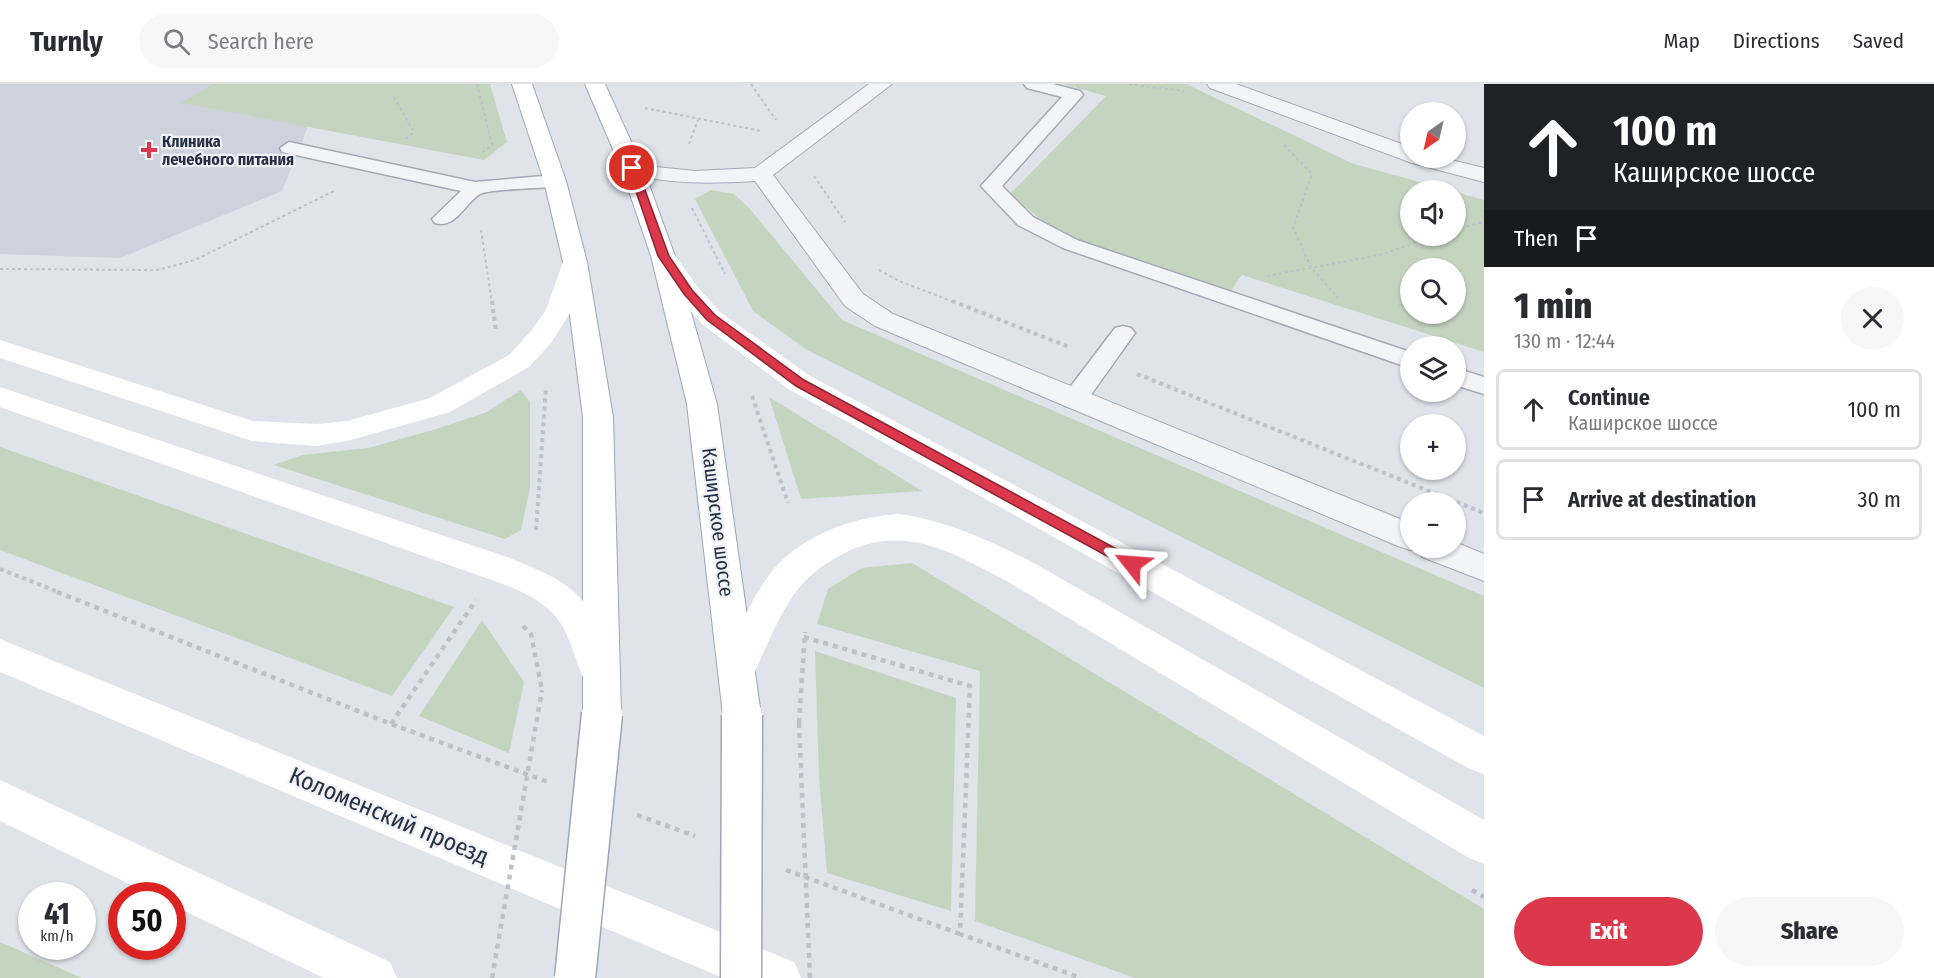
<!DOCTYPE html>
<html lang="en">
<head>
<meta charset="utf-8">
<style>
  :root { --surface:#fff; --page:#f7f7f7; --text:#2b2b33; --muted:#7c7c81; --line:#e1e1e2; --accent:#db384c }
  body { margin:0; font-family:"Fira Sans Condensed",sans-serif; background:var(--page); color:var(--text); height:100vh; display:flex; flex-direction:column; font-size:22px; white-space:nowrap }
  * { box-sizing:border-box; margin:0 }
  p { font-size:20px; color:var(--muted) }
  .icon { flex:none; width:33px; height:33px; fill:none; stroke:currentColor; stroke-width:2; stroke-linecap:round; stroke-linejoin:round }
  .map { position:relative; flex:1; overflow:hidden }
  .drawer { display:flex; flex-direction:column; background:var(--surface); width:450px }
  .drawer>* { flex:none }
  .guide { background:#202124; color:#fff; overflow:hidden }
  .needle { width:39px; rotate:214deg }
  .fabs { position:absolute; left:1400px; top:18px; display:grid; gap:12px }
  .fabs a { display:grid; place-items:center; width:66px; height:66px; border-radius:50%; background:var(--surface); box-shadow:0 2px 4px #0004; font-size:30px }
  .speed { position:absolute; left:18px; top:798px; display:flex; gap:12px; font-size:30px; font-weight:700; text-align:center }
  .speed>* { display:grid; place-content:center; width:78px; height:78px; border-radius:50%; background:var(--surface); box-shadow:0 2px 4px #0004; line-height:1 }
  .speed small { font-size:15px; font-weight:400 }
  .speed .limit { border:9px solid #d22; background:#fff; color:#111 }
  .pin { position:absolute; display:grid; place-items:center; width:51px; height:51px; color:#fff; margin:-26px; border:3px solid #fff; border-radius:50%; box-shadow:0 2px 6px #0007 }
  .me { position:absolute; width:66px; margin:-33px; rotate:298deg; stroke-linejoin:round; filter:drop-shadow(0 0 4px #0008) }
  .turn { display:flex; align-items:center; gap:21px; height:126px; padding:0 30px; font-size:27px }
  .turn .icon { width:78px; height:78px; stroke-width:2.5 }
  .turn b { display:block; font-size:42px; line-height:51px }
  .then { display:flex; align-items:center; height:57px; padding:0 30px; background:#0003; gap:12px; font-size:22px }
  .round { display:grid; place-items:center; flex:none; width:63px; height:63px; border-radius:32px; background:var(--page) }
  .overview { display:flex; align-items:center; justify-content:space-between; height:102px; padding:0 30px }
  h1 { font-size:36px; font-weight:800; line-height:45px }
  .action { display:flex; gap:12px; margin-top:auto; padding:12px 30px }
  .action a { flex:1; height:69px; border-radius:36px; background:var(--accent); color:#fff; font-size:24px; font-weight:800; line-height:69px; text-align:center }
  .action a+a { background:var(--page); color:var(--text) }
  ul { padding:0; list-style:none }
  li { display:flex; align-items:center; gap:18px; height:81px; margin:0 12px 9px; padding:0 18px; border:3px solid var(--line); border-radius:9px }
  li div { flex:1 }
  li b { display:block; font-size:22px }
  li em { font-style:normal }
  header { display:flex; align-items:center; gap:36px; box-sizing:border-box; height:84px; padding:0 30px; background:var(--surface); border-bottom:2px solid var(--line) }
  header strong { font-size:28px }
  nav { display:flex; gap:33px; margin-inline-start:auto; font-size:21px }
  .search { width:420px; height:54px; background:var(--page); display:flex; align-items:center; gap:15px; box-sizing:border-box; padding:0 21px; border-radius:33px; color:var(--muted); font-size:22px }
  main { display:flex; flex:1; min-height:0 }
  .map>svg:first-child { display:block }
</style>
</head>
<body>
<header>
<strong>Turnly</strong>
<div class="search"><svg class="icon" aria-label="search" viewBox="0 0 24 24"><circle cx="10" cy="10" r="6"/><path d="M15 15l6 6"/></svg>Search here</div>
<nav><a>Map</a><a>Directions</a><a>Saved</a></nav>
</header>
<main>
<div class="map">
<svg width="1484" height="894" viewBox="0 0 1484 894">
  <rect width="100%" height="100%" fill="#dfe3ea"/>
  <path fill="#cdd2dc" d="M0 0H381L315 25 282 107 120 174 0 170Z"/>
  <path fill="#c4d5bf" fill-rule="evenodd" d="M213 0H490L507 58 484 76 181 19Z
    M1063 0H1186L1354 80 1449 106H1410V152H1455V108L1484 116V268L1242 191 1230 208 1058 150 1010 110 1106 12ZM1410 184H1455V230H1410Z
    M711 106 734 110 749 124 842 236 1484 512V604L807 266 753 227 695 115Z
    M521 306 530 318V404L521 446 505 455 274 381 302 371 368 364 433 346 487 328Z
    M769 313 922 407 801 415Z
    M0 363 454 523 392 612 0 466Z
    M912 479 1484 825V894H1135L975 837 980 587 817 540 828 505 862 484Z
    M482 536 524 598 509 669 419 632Z
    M815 567 956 614 951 827 827 789 819 693Z
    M0 858 82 894H0Z"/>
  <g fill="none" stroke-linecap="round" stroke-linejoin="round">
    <g stroke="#a4aab5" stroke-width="3">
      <path id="service" d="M1024 0H1053L1080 7 1083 11 1002 102 1033 133 1077 156 1410 268V284L1063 164 1018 141 981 102 1062 13 1027 4Z
        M289 58 475 98 555 91 565 97 555 103C541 104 489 105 480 110 464 120 456 145 435 139L432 135 461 107 282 68 280 64Z
        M1123 242 1131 244 1135 249 1083 322 1074 324 1065 322 1061 316 1065 310 1115 244Z
        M1455 284 1484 293V310L1455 301Z"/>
    </g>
    <g stroke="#a4aab5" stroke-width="2">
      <path id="minor" d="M869 0H892L773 91 863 210 893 230 1410 439V464H1417L1410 466 1398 462 875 242 845 222 755 97C707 100 671 100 624 89L621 84 624 79 632 77 656 83 695 87 755 84Z
        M1207 0H1236L1410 63V74H1443L1484 84V98L1412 79 1210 4Z
        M1455 458 1484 470V497L1422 473 1417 464H1455Z"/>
    </g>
    <g stroke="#9da7b7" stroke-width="2">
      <path id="primary" d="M512 0H532L566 97 587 178 613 333 621 630 616 642 602 647 588 642 583 630V333L563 178 544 97Z
        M585 0H605L643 84 675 172 717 320 761 631 756 643 742 648 728 643 723 631 687 320 651 172 621 84Z"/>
    </g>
    <path stroke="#bdc1c9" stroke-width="2" stroke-dasharray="3 3" stroke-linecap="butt" d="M477 0 492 61 481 70
      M751 0 776 36
      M1129 0 1184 7
      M394 13 414 48 404 56
      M645 24 761 47
      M689 60 698 36
      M1284 61 1312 90 1293 144 1311 183 1338 214
      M814 92 845 138
      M692 124 725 190
      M1455 145 1484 138
      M481 146 492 219
      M0 185 157 186 195 176 336 106
      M879 186 899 197 956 219
      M1267 192 1379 171 1436 152"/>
    <path stroke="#bdc1c9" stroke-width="4" stroke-dasharray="4 4" stroke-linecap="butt" d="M492 217 496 248
      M952 217 1069 263
      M1137 290 1484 429
      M752 312 788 419
      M536 446 546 303
      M0 485 61 509"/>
    <path stroke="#bdc1c9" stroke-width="4.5" stroke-dasharray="5 5" stroke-linecap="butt" d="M57 508 391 640 548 698
      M523 542 531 550 542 606
      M804 553 970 602 960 850 1081 894
      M799 639 805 548
      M391 640 476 516
      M637 731 695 752
      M786 786 960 850
      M1472 806 1484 813"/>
    <use href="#service" fill="#f2f4f8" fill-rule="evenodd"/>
    <use href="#minor" fill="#f2f4f8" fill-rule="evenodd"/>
    <path fill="#fff" fill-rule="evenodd" d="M663 165 672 167 697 202 720 228 810 292 1484 652V690L1470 685 790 306 702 240 679 214 651 172 654 167Z
      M575 171 584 173 587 178 572 226 551 259 529 283 450 328 347 357 316 362 252 357 0 274V256L253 337 316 340 347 337 430 314 509 271 531 247 546 226 563 178 566 173Z
      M0 303 507 473C585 503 588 514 618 589L612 600 599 605 586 600C577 581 572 558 561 540 544 513 511 503 483 493L0 323Z
      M899 430C947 437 989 456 1032 478L1484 736V780L1469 774 1008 498C952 468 903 438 841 471 822 481 805 494 793 512 775 538 764 570 750 598L737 603 724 598 718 587 724 576C738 549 749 519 767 494 796 453 850 433 899 430Z
      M0 555 794 878 801 894H723L0 588Z
      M0 696 390 878 397 894H324L172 821V812H154L0 737Z"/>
    <use href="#primary" fill="#fff" fill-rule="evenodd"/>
    <g stroke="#9da7b7" stroke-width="43" stroke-linecap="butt">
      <path id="primary-bridge" d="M575 894 602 630
        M741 894 742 631"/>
    </g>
    <path stroke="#bdc1c9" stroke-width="4.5" stroke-dasharray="5 5" stroke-linecap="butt" d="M799 639 810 894
      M492 894 542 606"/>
    <use href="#primary-bridge" stroke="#fff" stroke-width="40"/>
  </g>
  <path fill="#db384c" stroke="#8e2431" stroke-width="1.5" d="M632 81 637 84 669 172 692 206 715 231 804 296 1137 476V483H1127L796 302 707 236 684 210 658 172 628 84Z"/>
  <path fill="#db384c" stroke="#eff2f7" stroke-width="2" d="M146 57h6v6h6v6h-6v6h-6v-6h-6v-6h6z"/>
  <g text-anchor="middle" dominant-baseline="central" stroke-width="4.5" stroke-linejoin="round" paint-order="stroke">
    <g font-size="16" font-weight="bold" fill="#263043" stroke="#eff2f7" text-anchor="start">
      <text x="162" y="57">Клиника<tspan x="162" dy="18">лечебного питания</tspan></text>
    </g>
    <g font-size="20" fill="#263043" stroke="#eff2f7">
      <text transform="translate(718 438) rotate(83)">Каширское шоссе</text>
    </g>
    <g font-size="24" fill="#263043" stroke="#eff2f7">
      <text transform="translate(389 732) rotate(23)">Коломенский проезд</text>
    </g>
  </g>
</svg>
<div class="fabs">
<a><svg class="needle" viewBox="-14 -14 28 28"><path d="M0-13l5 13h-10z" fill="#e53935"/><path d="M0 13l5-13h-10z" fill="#7c7c81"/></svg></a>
<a><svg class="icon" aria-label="sound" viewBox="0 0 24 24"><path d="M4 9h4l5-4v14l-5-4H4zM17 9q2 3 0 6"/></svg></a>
<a><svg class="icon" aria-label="search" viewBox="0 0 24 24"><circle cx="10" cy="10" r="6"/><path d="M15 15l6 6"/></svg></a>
<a><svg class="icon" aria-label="layers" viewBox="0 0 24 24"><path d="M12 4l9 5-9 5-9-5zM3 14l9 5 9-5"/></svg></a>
<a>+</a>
<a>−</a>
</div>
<div class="speed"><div>41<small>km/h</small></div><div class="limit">50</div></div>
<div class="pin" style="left:632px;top:84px;background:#d93025"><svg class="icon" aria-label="arrive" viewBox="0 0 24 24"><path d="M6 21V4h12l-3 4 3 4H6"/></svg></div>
<svg class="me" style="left:1132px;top:480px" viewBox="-20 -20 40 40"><path d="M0-17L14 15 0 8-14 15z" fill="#db384c" stroke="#fff" stroke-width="4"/></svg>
</div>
<section class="drawer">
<div class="guide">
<div class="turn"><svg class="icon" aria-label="ahead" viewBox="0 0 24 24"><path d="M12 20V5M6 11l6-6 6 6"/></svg><div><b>100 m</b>Каширское шоссе</div></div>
<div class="then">Then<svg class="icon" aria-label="arrive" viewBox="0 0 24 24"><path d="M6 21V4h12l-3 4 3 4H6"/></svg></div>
</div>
<div class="overview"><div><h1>1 min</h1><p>130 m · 12:44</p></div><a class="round"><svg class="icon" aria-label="close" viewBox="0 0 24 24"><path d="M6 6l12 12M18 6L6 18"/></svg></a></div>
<ul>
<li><svg class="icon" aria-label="ahead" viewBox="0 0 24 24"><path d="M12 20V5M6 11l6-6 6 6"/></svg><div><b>Continue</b><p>Каширское шоссе</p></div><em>100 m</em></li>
<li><svg class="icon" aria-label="arrive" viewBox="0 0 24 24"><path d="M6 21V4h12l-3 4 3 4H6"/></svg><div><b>Arrive at destination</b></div><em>30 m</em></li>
</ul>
<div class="action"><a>Exit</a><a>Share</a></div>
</section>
</main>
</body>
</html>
